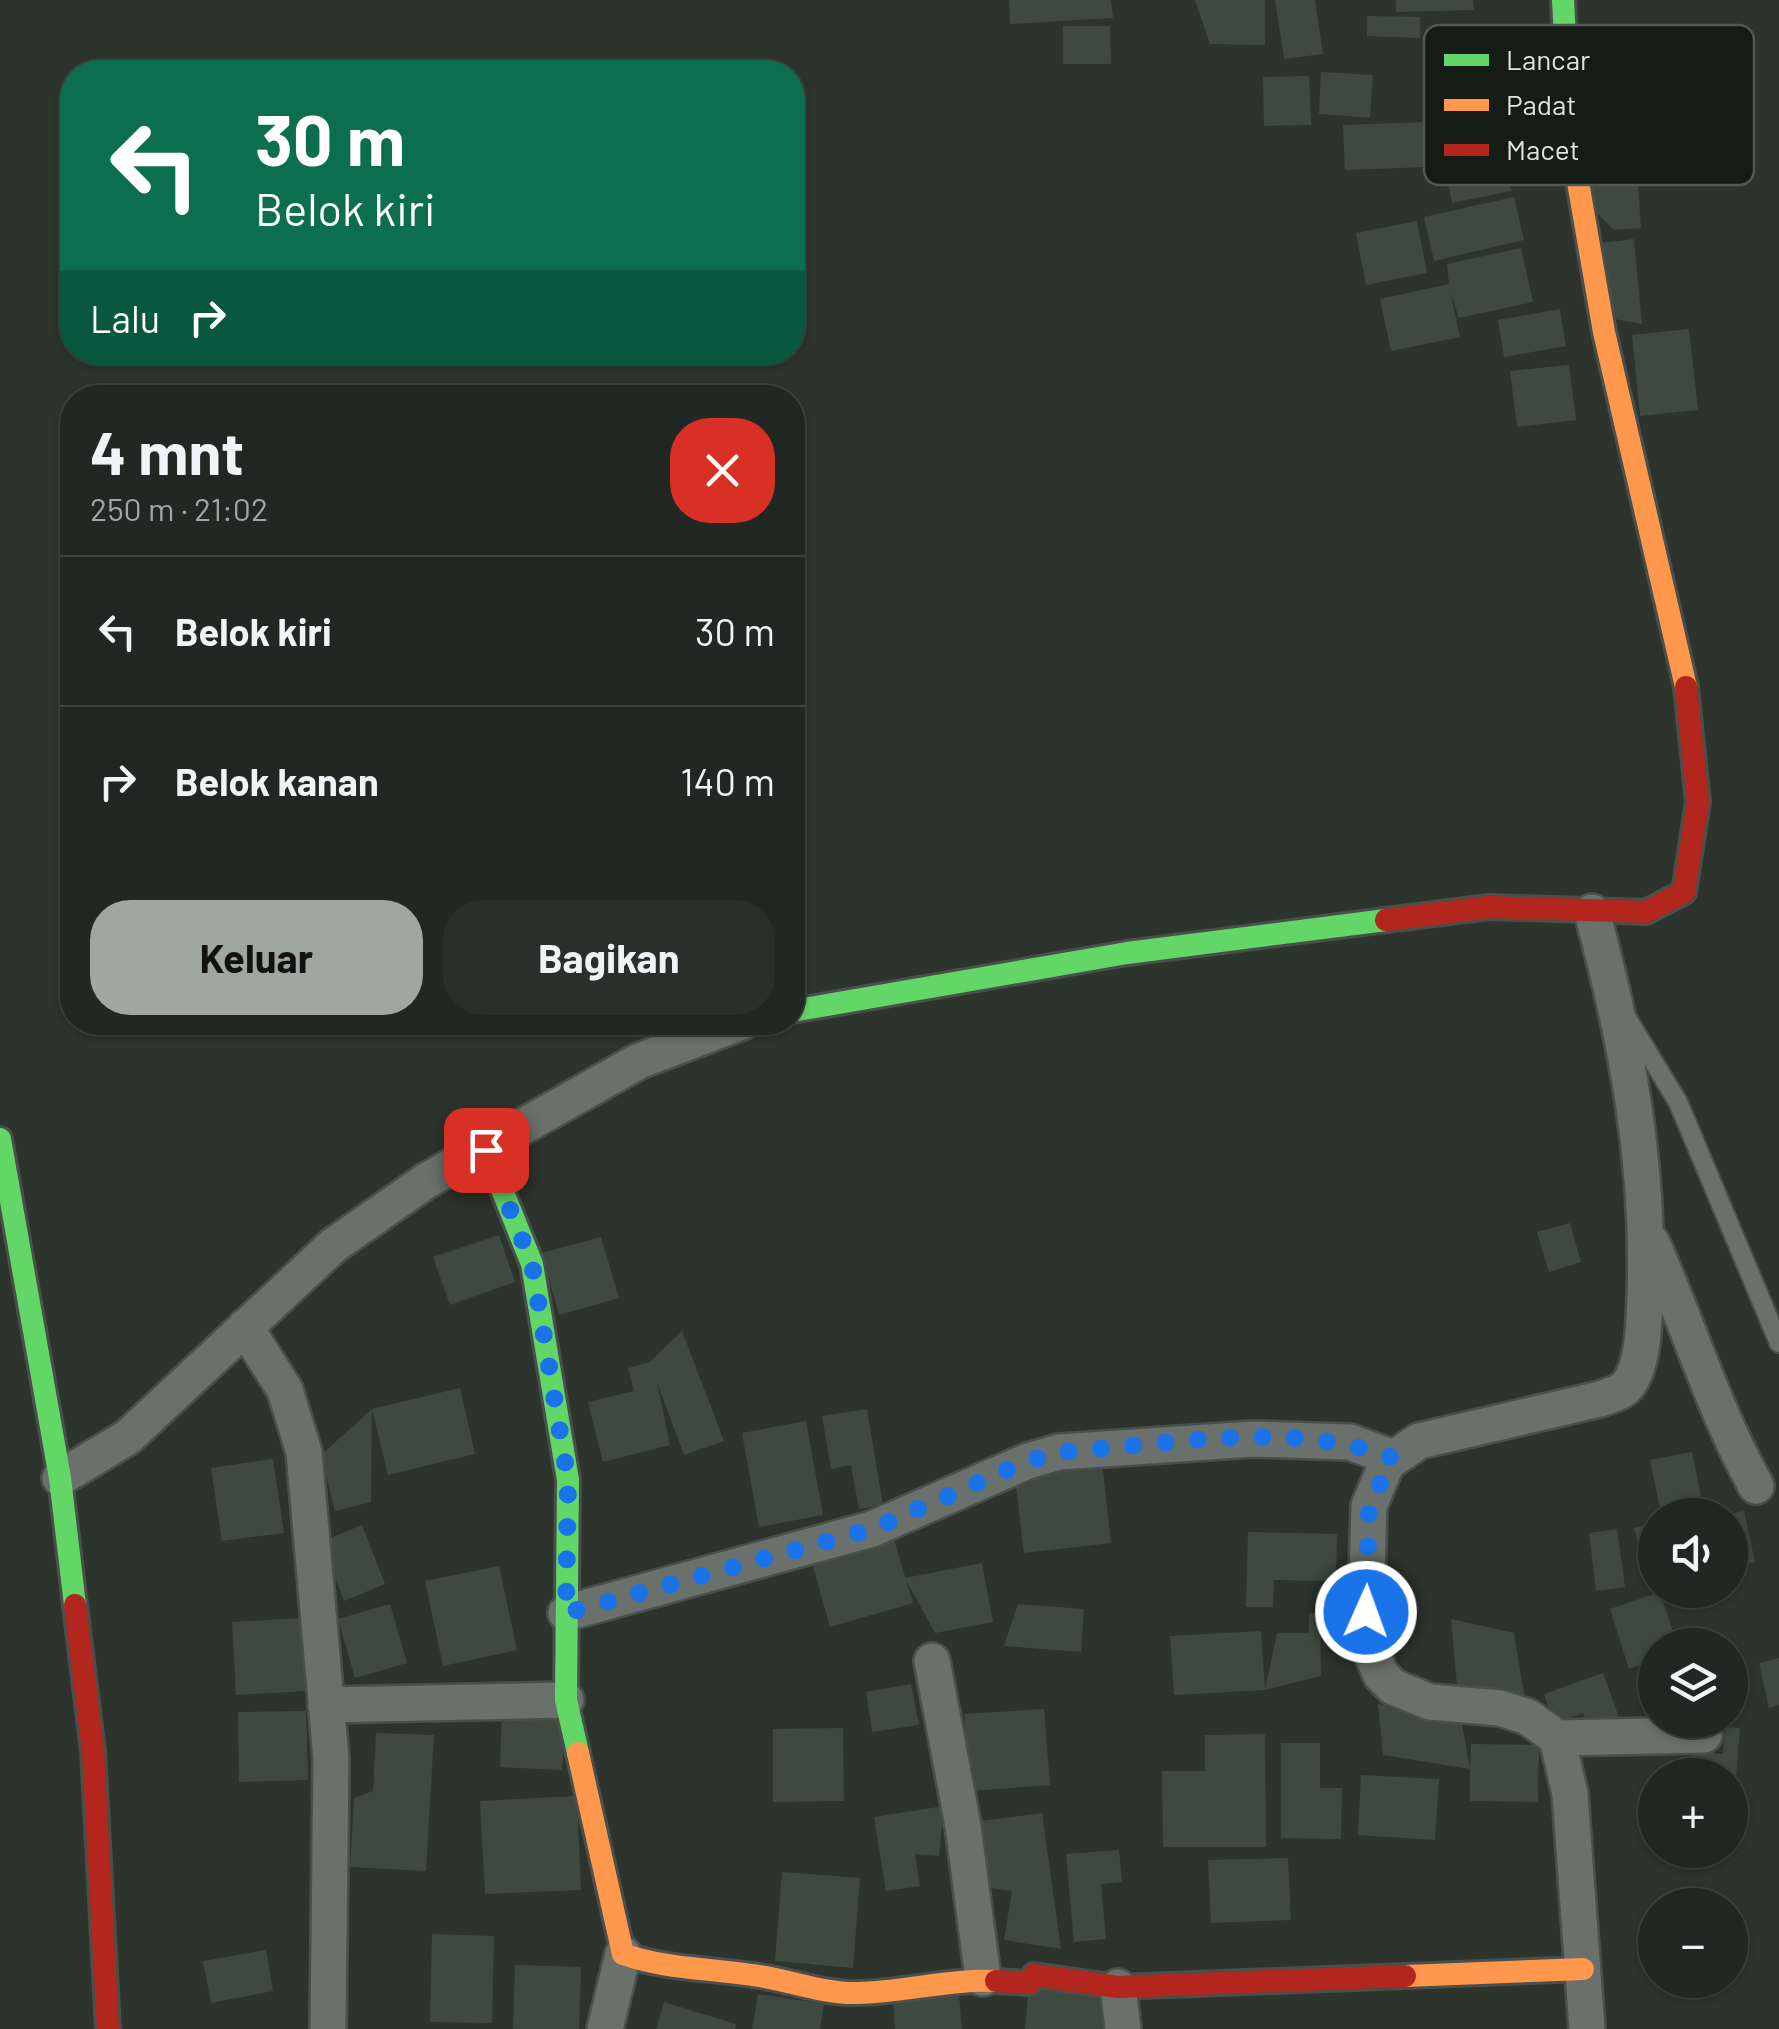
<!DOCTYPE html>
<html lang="id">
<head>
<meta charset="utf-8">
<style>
  :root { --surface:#212722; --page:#292f2a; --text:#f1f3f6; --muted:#a2a5a5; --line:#3e4440; --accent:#9ea8a0 }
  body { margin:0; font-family:Barlow,sans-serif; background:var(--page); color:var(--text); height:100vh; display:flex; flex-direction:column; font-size:38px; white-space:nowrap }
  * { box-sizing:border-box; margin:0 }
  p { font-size:32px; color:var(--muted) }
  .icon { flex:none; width:55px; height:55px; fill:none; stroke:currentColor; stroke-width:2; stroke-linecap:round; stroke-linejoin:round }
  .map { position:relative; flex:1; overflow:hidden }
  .sheet { position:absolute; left:60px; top:385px; width:745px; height:650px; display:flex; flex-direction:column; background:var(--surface); border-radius:40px; box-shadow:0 2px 8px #0004,0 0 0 2px var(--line) }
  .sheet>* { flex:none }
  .banner { position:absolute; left:60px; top:60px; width:745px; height:305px; border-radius:40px; box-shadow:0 2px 8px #0004,0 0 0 2px var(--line); background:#0b6e4f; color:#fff; overflow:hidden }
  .controls { position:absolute; left:1638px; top:1498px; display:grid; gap:20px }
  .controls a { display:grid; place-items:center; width:110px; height:110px; border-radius:50%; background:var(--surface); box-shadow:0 2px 8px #0004,0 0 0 2px var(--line); font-size:50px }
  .pin { position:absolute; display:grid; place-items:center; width:85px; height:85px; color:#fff; margin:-42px; border-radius:20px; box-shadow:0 5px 15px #0006 }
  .me { position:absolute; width:110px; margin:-55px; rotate:2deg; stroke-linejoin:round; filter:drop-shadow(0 0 8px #0008) }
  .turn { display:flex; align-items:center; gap:35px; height:210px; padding:0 30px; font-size:45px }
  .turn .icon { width:130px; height:130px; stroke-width:2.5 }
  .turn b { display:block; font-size:70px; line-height:85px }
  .then { display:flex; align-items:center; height:95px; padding:0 30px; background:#0003; gap:20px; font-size:38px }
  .round { display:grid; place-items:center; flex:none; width:105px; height:105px; border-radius:40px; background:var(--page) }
  .overview { display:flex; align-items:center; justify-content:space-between; height:170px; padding:0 30px }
  h1 { font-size:60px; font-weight:700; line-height:75px }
  .cta { display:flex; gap:20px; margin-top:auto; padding:20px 30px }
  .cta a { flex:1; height:115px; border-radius:40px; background:var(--accent); color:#111; font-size:40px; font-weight:700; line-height:115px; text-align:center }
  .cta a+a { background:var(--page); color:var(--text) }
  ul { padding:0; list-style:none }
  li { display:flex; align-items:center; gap:30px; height:150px; padding:0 30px; border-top:2px solid var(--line) }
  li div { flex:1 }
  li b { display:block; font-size:38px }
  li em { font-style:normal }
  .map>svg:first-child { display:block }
</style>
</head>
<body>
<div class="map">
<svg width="1779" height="2029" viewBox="0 0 1779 2029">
  <rect width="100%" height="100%" fill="#2c342d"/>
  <path fill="#3e4a40" d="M1009 0H1111L1113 18 1010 24Z
    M1195 0H1265V45L1210 44Z
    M1275 0H1315L1323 54 1284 59Z
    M1396 0H1473L1474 10 1396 12Z
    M1367 16 1420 17V38L1367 36Z
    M1063 26H1110L1111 64H1063Z
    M1321 72 1373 75 1370 118 1319 114Z
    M1309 76 1311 125 1264 126 1263 77Z
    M1426 122 1427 167 1345 170 1343 125Z
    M1503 151 1511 191 1452 203 1444 162Z
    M1637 172 1641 228 1614 230 1587 203 1581 183Z
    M1514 197 1524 240 1434 261 1424 217Z
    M1417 221 1427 273 1366 285 1356 233Z
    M1634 239 1642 324 1609 318 1601 243Z
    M1521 248 1533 302 1459 318 1450 291 1460 337 1391 351 1380 299 1449 284 1447 264Z
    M1560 309 1566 346 1504 357 1498 320Z
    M1689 329 1698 410 1640 416 1632 335Z
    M1569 365 1576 420 1517 427 1510 371Z
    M1570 1223 1581 1262 1549 1272 1537 1232Z
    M499 1235 515 1282 450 1305 433 1257Z
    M601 1237 619 1298 559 1315 542 1253Z
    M682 1331 724 1441 684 1455 657 1382 670 1445 603 1462 588 1402 634 1391 628 1368 650 1362Z
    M460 1388 475 1454 388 1475 372 1409Z
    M372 1409 371 1502 335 1511 321 1455Z
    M867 1409 883 1505 859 1509 851 1465 831 1469 822 1416Z
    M806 1421 823 1515 759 1527 742 1433Z
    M1692 1452 1702 1501 1660 1509 1650 1460Z
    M273 1459 284 1533 222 1541 211 1468Z
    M1102 1462 1111 1543 1024 1553 1014 1471Z
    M1744 1511 1755 1562 1730 1568V1514Z
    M1655 1522V1581L1649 1583 1634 1528Z
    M362 1525 385 1584 344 1601 321 1542Z
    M1617 1529 1625 1587 1596 1591 1589 1533Z
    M1248 1532 1337 1534 1336 1581 1274 1580 1273 1607H1246Z
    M892 1533 913 1603 830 1627 810 1556Z
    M982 1563 993 1622 935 1633 905 1578Z
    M499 1566 517 1650 443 1666 425 1581Z
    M1660 1592 1677 1645H1655V1660L1629 1669 1610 1609Z
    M390 1604 407 1663 355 1678 338 1619Z
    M1018 1604 1084 1609 1081 1652 1004 1646Z
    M1309 1613H1320L1321 1676 1265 1690 1277 1633H1309Z
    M301 1618 306 1691 236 1695 232 1622Z
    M1451 1619 1514 1633 1528 1717 1457 1686Z
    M1261 1631 1265 1690 1174 1695 1170 1636Z
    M1779 1658V1705L1769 1708 1759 1663Z
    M1603 1673 1620 1720 1589 1731 1583 1713 1554 1723 1544 1694Z
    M911 1684 919 1725 872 1732 866 1692Z
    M1378 1704 1461 1718 1470 1769 1471 1744 1539 1745 1538 1802 1470 1801V1769L1383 1755Z
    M1044 1709 1050 1785 970 1791 964 1714Z
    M306 1711 308 1780 239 1782 238 1712Z
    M502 1713 565 1717 562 1770 500 1767Z
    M1725 1727 1740 1728 1735 1790 1730 1789V1775H1690L1692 1751 1723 1754Z
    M843 1728 844 1801 773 1802V1729Z
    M376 1733 434 1735 426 1871 350 1867 354 1798 373 1791Z
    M1265 1734 1266 1847H1163L1162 1771H1205V1735Z
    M1281 1743H1320V1788H1342L1341 1839 1281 1838Z
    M1361 1775 1439 1779 1435 1840 1358 1835Z
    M577 1796 581 1890 485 1894 480 1801Z
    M944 1806 939 1856 915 1854 920 1886 886 1891 874 1817Z
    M1042 1813 1061 1949 1004 1940 1012 1891 991 1888 981 1821Z
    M1119 1850 1122 1882 1101 1884 1106 1939 1074 1942 1066 1854Z
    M1288 1858 1291 1920 1211 1923 1208 1860Z
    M782 1872 860 1878 853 1968 775 1961Z
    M432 1934 494 1936 492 2023 430 2022Z
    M266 1950 273 1991 211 2003 203 1961Z
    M515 1965 581 1967 579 2029H513Z
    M1029 1983 1108 1989 1105 2029H1025Z
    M758 1994 824 2004 820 2029H752Z
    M959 1995 962 2029H895L893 2002Z
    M664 2002 736 2024 735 2029H656Z"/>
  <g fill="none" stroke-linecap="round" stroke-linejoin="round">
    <g stroke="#494f4a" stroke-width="22">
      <path id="lane" d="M1627 1018 1678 1102 1779 1343"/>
    </g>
    <g stroke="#494f4a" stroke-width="40">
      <path id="street" d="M1652 1243C1688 1324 1713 1408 1756 1486
        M245 1327 285 1390 304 1452 331 1758 328 2029
        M60 1478 128 1437 334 1245 426 1181 639 1061 742 1022
        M566 1613 872 1529 1028 1461 1059 1452 1253 1439 1350 1442 1393 1458
        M932 1661 963 1826 983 1978
        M326 1705 566 1700
        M1557 1738 1704 1735
        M1118 1987 1123 2029
        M605 2029 623 1954
        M1587 2029 1570 1794 1557 1738 1528 1717 1500 1708 1430 1702 1393 1687 1381 1675 1374 1659 1366 1612 1369 1506 1387 1463 1419 1441 1600 1399C1608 1396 1621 1393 1627 1386 1644 1365 1644 1322 1645 1296 1650 1164 1626 1039 1592 912"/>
    </g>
    <g stroke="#494f4a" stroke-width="28">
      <path id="fast" d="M1563 0 1570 136
        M792 1011 1127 953 1386 920
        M0 1139 60 1478 75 1605
        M486 1150 532 1264 568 1480 566 1700 578 1753"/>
    </g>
    <g stroke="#494f4a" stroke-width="28">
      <path id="slow" d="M1570 136 1604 332 1686 687
        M578 1753 623 1954C665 1969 708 1968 752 1975 787 1979 822 1994 858 1993 905 1992 949 1979 996 1981
        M1405 1976 1583 1969"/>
    </g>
    <g stroke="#494f4a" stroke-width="28">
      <path id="jam" d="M1386 920 1489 907 1646 912 1684 892 1698 802 1686 687
        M75 1605 93 1751 108 2029
        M996 1981 1029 1983 1034 1975 1118 1987 1405 1976"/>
    </g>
    <use href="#lane" stroke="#6a706b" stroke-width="18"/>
    <use href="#street" stroke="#6a706b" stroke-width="35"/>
    <use href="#fast" stroke="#63d668" stroke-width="22"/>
    <use href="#slow" stroke="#ff974d" stroke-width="22"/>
    <use href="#jam" stroke="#b3261e" stroke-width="22"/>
  </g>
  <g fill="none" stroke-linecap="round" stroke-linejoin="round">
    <path stroke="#1a73e8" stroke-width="18" stroke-dasharray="0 32.4" d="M486 1150 532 1264 568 1480 566 1613 872 1529 1028 1461 1059 1452C1167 1445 1290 1419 1393 1458L1369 1506 1366 1612"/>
  </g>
  <rect x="1424" y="25" width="330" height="160" rx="15" fill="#151c16" stroke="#515952" stroke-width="2.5"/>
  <rect x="1444" y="54" width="45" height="12" fill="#63d668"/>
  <rect x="1444" y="99" width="45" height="12" fill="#ff974d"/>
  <rect x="1444" y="144" width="45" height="12" fill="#b3261e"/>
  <g font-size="28" fill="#dce6de">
    <text x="1506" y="70">Lancar</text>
    <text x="1506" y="115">Padat</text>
    <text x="1506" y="160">Macet</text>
  </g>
</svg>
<div class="controls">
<a><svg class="icon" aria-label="sound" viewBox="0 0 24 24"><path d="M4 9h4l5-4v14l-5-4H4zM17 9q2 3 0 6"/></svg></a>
<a><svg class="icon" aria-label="layers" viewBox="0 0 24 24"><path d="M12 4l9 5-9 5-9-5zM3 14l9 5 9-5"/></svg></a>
<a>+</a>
<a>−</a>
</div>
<div class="pin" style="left:486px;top:1150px;background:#d93025"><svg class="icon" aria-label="arrive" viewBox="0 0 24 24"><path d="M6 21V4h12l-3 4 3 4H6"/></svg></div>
<svg class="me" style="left:1366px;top:1612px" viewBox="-20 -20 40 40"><circle r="17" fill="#1a73e8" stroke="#fff" stroke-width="3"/><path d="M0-11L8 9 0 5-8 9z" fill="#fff"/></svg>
<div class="banner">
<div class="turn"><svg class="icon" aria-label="left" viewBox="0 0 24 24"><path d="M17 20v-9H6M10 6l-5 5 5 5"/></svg><div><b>30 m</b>Belok kiri</div></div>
<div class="then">Lalu<svg class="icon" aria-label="right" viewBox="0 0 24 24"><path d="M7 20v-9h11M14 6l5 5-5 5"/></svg></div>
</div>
<section class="sheet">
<div class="overview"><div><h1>4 mnt</h1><p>250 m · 21:02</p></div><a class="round" style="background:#d93025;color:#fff"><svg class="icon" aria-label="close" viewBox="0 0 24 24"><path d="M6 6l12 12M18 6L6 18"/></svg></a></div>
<ul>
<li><svg class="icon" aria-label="left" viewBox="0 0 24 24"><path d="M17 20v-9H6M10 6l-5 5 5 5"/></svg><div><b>Belok kiri</b></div><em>30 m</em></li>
<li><svg class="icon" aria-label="right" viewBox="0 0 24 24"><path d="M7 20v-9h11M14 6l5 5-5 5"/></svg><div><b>Belok kanan</b></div><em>140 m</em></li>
</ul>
<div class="cta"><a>Keluar</a><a>Bagikan</a></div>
</section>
</div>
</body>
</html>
